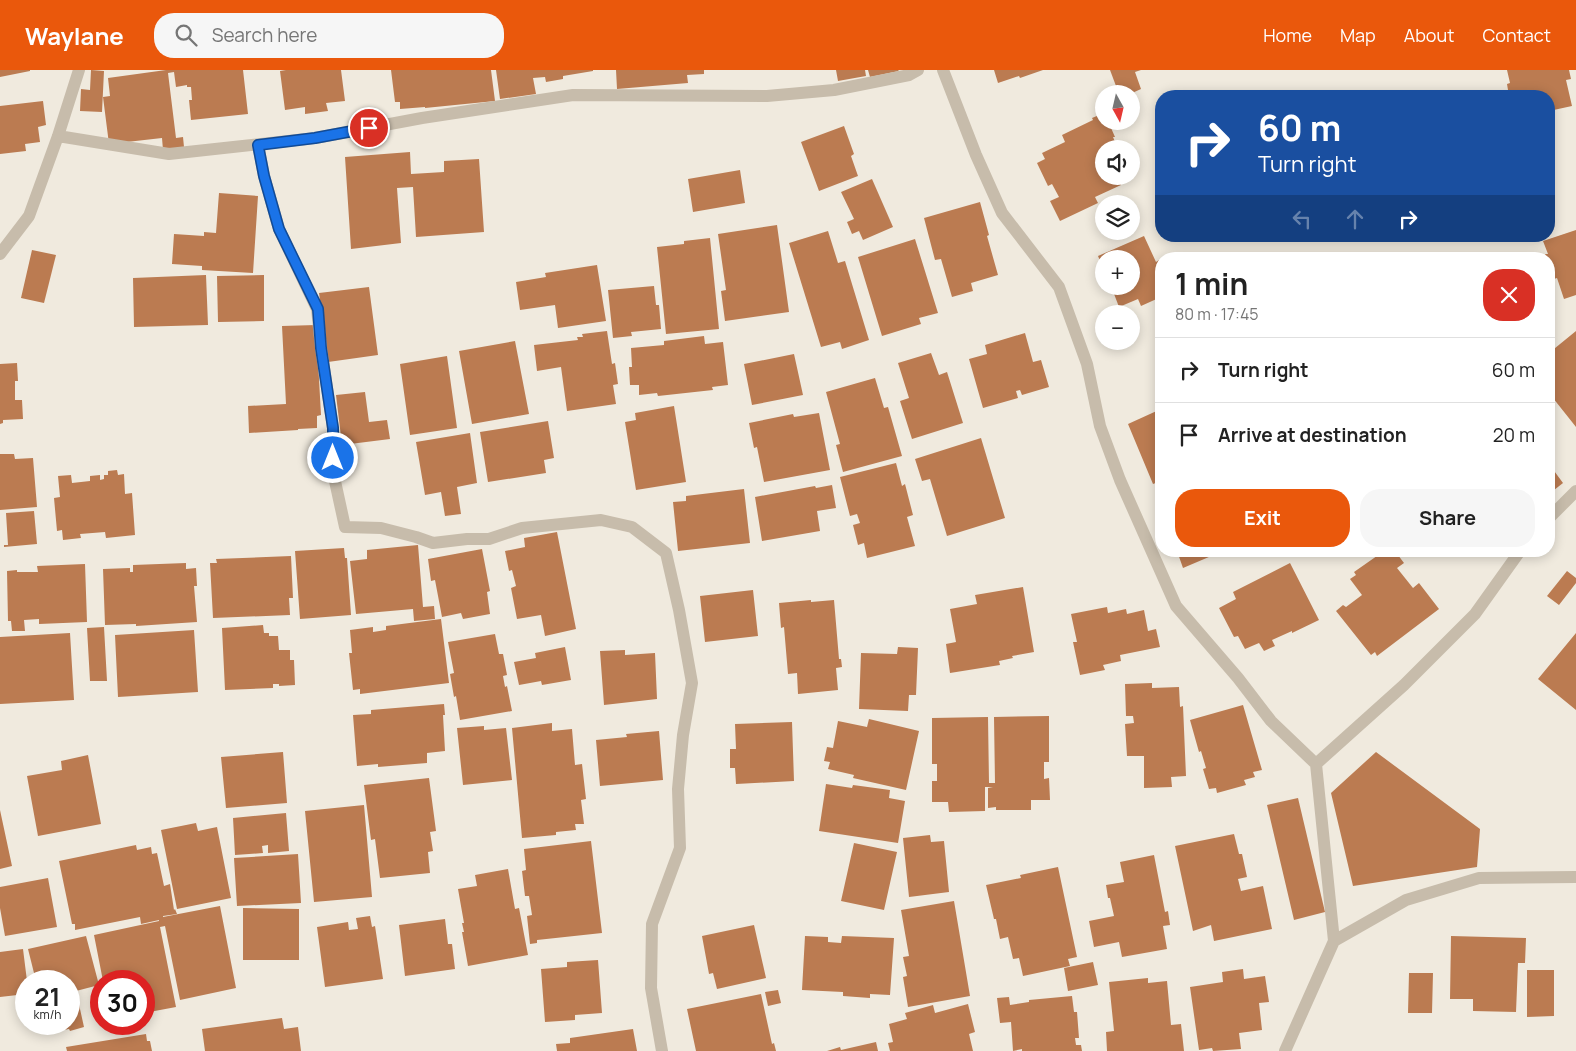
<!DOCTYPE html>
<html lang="en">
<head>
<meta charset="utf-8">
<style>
  :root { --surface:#fff; --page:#f6f6f6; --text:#222; --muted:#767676; --line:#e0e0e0; --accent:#ea580c }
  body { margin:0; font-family:Manrope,sans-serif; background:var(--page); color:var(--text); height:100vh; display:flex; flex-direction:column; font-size:19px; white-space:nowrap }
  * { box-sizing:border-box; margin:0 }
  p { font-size:16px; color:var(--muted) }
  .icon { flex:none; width:28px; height:28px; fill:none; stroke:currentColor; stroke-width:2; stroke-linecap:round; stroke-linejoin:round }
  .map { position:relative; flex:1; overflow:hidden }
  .sheet { position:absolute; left:1155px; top:182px; width:400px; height:305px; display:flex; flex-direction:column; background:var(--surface); border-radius:20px; box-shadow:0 2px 12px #0003 }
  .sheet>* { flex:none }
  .top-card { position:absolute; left:1155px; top:20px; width:400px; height:152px; border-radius:20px; box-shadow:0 2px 12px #0003; background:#1a4fa0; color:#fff; overflow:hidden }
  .needle { width:32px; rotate:172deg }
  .controls { position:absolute; left:1095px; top:15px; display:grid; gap:10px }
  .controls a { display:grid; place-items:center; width:45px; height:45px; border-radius:50%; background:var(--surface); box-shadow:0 2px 12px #0003; font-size:25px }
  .speed { position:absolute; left:15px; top:900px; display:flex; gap:10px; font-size:25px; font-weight:700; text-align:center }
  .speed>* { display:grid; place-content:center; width:65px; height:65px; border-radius:50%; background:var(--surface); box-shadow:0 2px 12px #0003; line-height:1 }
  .speed small { font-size:12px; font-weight:400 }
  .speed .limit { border:8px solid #d22; background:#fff; color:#111 }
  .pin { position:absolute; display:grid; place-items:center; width:42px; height:42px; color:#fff; margin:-21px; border:2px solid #fff; border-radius:50%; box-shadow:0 1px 5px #0007 }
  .me { position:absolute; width:55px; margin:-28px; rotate:0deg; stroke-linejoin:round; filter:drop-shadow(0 0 4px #0008) }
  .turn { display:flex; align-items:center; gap:18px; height:105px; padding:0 20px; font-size:22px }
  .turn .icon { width:65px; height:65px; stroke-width:2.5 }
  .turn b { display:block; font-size:35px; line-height:42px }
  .lanes { display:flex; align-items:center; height:48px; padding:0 20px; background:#0003; justify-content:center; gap:25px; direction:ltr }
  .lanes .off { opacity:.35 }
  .round { display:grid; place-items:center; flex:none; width:52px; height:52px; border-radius:20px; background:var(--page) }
  .headline { display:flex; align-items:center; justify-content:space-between; height:85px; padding:0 20px }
  h1 { font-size:30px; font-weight:700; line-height:38px }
  .button { display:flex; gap:10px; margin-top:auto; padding:10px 20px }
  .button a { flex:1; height:58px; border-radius:20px; background:var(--accent); color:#fff; font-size:20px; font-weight:700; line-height:58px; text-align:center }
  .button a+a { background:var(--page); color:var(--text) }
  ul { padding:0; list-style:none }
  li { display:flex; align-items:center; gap:15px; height:65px; padding:0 20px; border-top:1px solid var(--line) }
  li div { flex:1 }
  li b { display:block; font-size:19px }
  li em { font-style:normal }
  header { display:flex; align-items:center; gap:30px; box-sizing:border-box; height:70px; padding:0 25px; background:var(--accent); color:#fff }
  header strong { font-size:24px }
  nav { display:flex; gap:28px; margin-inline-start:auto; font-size:18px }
  .search { width:350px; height:45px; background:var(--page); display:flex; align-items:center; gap:12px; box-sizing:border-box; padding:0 18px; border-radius:20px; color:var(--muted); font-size:19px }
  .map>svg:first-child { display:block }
</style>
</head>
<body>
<header>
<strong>Waylane</strong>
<div class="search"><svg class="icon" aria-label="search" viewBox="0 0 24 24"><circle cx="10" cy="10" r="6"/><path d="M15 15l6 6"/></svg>Search here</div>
<nav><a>Home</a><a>Map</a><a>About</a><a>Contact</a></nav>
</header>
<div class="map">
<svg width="1576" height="981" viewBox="0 0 1576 981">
  <rect width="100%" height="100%" fill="#f0eade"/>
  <path fill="#bb7b51" d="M0 0H30V1L0 7Z
    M91 0 104 1 102 42 80 41 81 19 90 20Z
    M166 0H243L248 44 191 50 189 30H192L191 17H187V15L176 17 174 2 168 3 176 68 183 67 184 77 163 80 162 68 109 74 103 27 110 26 108 8Z
    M286 0H341L345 31 326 33 328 41 305 44V37L285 40 280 1Z
    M391 0H491L495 31 425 38V37L400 39V32H395Z
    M496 0H593V1L563 6V9L546 12 545 7 533 8 536 24 500 29Z
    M616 0H704V4L687 5 688 13 617 19Z
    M836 0H865L866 6 838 11Z
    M868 0H898L899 1 870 7Z
    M994 0H1043L1020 8 1019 6 998 13Z
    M1110 0H1141L1135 2 1141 19 1130 24H1119Z
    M1507 0H1569L1571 9 1566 10 1572 36 1549 41V26H1509L1507 14 1510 13Z
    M43 31 46 55 38 57 40 72 25 74 26 81 0 84V36Z
    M1104 43V51H1108L1115 67H1113L1118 79H1104V106H1117L1121 115 1095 127 1098 133 1060 151 1050 131 1059 127 1052 114 1048 116 1037 93 1045 89 1042 83 1065 72 1062 65 1093 50 1092 48Z
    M844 56 854 84 851 86 858 106 819 121 801 72Z
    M410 82 411 104 444 102V91L479 89 484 162 416 167 413 117 397 118 401 173 351 179 345 87Z
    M740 100 745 133 693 142 688 109Z
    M872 109 893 157 863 170 859 161 852 164 847 152 854 149 841 122Z
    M219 123 258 126 253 203 202 200V196L172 194 174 164 204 166V162L216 163Z
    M980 132 989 165 987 166 998 205 971 213 973 221 952 227 941 189 935 190 924 148Z
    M777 155 789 242 725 251 721 221 726 220 718 164Z
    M1576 160V225L1564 229 1557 208 1554 209 1549 195V189H1547L1545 184H1548L1543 171Z
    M828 161 838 193 845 191 869 270 842 279 840 272 821 277 789 173Z
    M1144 166 1156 192 1159 190 1161 196V227L1141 236 1138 229 1119 237 1111 216H1131V189H1104V200L1098 186Z
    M710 168 719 259 666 264 657 177 684 174V171Z
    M915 169 938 243 919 248 921 254 882 266 858 187Z
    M32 180 56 185 44 233 21 228Z
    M597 195 606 251 558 258 555 235 520 240 516 212 546 207 545 203Z
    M206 205 208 255 134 257 133 208Z
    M264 205V251L218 252 217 206Z
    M654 216 656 235H659L661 259 631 262 632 266 613 268 608 220Z
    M369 217 378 285 328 292 319 223Z
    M316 255 321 345 317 346V358L298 359V360L249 363 248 336 286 334 282 256Z
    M607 261 612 294 615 293 618 314 613 315 616 334 567 341 561 297 537 301 534 275 578 270 577 267H583L582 264Z
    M1576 261V357L1549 323V283Z
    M1025 263 1033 292 1041 290 1049 317 1022 325 1020 320 1016 321 1018 328 983 338 969 289 987 284 985 275Z
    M704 266 705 274 723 272 728 315 712 317 713 320 658 326 657 323 639 325V315H630L629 297H632L631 278 664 275V271Z
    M515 271 529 344 472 354 459 281Z
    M931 283 939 305 947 302 963 353 912 369 900 331 909 328 898 293Z
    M794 284 803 325 752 335 744 294Z
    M447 286 457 358 410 365 400 294Z
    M17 293 18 311H15V330H22L23 349 3 350V353L0 354V294Z
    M875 308 884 338 888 337 902 386 843 402 836 375 840 374 826 322Z
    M365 322 369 352 387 350 390 369 342 375 336 325Z
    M674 336 686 412 636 420 625 352 636 350 635 343Z
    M1161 339V411L1153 414 1128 354Z
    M819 343 830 400 764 412 757 377 754 378 749 353 793 344 794 347Z
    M548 351 554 388 544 390 546 403 488 412 480 362Z
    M470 363 477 413 457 417 461 444 445 446 441 422 425 425 416 372Z
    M981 368 1005 448 947 466 930 409 922 411 915 389Z
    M0 384H14L15 389 33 388 37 437 0 440Z
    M1549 387 1552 391 1549 394 1563 413 1549 424Z
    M896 393 902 416 905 414 913 445 907 447 915 476 867 488 864 473 858 475 853 455 860 453 857 444 850 446 840 407Z
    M117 400 118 405 124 404 125 424 132 423 135 465 106 468 105 462 80 464 81 468 63 470 62 460 57 461 54 428 60 427 58 406 71 405 72 413 90 411V406L100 405V410L104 409V405H108V401Z
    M832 415 836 438 817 441 820 461 762 471 755 427 815 416 816 418Z
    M744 419 750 473 678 481 673 432 686 431V426Z
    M34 441 37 474 4 477V475H8L6 443Z
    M557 462 576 559 545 566 541 545 517 549 511 518 516 516 512 500 509 501 505 481 525 477 524 468Z
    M418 475 423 537 434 536 435 549 414 551 413 539 356 544 350 491 367 489V480Z
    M344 478 345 488H347L351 545 300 549 295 481Z
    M482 479 490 521 487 522 490 544 463 549 461 543 442 547 435 510 431 511 428 489Z
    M1177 481H1223L1183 498Z
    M1384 481H1395L1404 493 1397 498 1413 518 1419 513 1439 539 1377 586 1375 582 1371 585 1336 541 1343 535 1346 537 1362 525 1350 509 1356 505 1354 502Z
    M291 486 293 528H289L290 545 213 548 210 493H217L216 489Z
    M186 493V499L196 498 197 516H194L197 552 136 556V554L105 555 103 499 130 498V502H133V495Z
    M1290 493 1319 550 1292 563V561L1272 570 1275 576 1264 581 1259 573 1245 579 1238 566 1234 567 1219 538 1236 529 1233 522Z
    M85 494 87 552 39 554V549L24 550 25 561H12L11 551H8L7 501 17 500V502H38L37 496Z
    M1567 501 1576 508V513L1559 535 1547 526Z
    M1023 517 1034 582 1012 586 1013 588 999 591 1000 595 950 603 946 574 956 572 950 539 977 534 975 525Z
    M753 520 758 566 705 572 700 526Z
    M811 530V532L834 530 839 589H841L842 597 836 598 838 620 798 624 797 603 788 604 784 557 781 558 779 533Z
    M1107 537 1108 543 1126 539 1127 544 1144 540 1148 561 1156 559 1160 577 1120 585 1121 591 1103 595 1105 600 1080 605 1073 572H1077L1071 544Z
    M441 549 449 613 360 624V619L353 620 349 583H352L350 560 373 557V562L386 560V556Z
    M263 555 264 563H269V566H278L279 580H290V590H294L295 615 279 616V614H273V618L225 620 222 558Z
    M104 557 107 611H90L87 558Z
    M194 560 198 622 118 627 115 565Z
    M70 563 74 630 0 634V567Z
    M1576 563V640L1538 609Z
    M495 564 499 584H503L507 605 503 606 505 617 507 616 512 641 460 650 456 626 454 627 450 604 454 603 448 572Z
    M565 577 571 610 542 615 541 611 519 615 514 592 536 588 535 583Z
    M898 577 918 578 916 625H909L908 641 859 639 861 583 897 584Z
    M625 580V585L655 583 657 629 604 635 600 581Z
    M1152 613V618L1179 617 1180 637 1183 636 1186 706 1171 707 1172 717 1144 718V686H1127L1125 654 1134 653 1133 646H1126L1125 614Z
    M444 634 445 645H443L445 681 427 683V693L378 697V694L357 696 353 645 371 644V640Z
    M1243 635 1262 700 1253 702 1255 707 1244 710 1246 715 1217 723 1216 718 1209 719 1203 699 1206 698 1201 681 1199 682 1190 650Z
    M1049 646V692H1044V709L1049 708 1050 730H1031V740H996V737L988 738V718L993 717H985V741L949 742 948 732H932V711H937V694H932V648L988 647 989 713H995L994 647Z
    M869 649 919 661 906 720 853 708 854 705 828 699 830 692 824 691 827 677 833 678 838 651 867 657Z
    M792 652 794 711 736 714 735 698H730V679H736L735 654Z
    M552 653V661L572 659 575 695 582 694 586 729 581 730 584 754H575L576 760 556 762V765L522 768 512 658Z
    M484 656V660L506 658 512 710 463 715 457 658Z
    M659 661 663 710 600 716 596 670 627 667 626 664Z
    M283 682 287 733 226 738 221 687Z
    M1376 682 1480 759 1477 797 1353 816 1331 723Z
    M88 685 101 754 38 766 27 706 62 700 61 691Z
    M429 708 436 761 430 762 433 781 428 782 430 803 380 808 375 769 371 770 364 715Z
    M826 714 852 718 853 715 890 720 889 728 905 731 898 773 819 761Z
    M1298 728 1325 842 1294 850 1267 735Z
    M364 735 372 827 314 832 305 741Z
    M0 740 12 796 0 799Z
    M286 743 289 781 268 783V775L262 776 263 783 235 785 233 748Z
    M196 753 198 761 217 757 231 828 177 839 161 760Z
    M1234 764 1239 784H1242L1247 807 1238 809 1241 821 1263 816 1272 859 1214 871 1211 855 1193 861 1175 776Z
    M930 765 931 772 944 771 949 822 909 827 903 768Z
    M591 771 602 863 537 870V873L530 874 527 846 532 845 529 826H525L522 801 526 800 524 779Z
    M854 773 897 782 884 840 841 831Z
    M136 775 137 780 151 777 152 784 157 783 164 816 170 814 174 840 175 839 177 844 163 846V847L220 836 236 918 180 930 165 856 160 857 176 937 144 943V911H103L94 865 159 851V850L141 854 140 847 75 860V854H72L59 791Z
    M298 784 301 833 237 836 234 788Z
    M1154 785 1165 842 1168 841 1170 855 1163 856 1167 879 1122 887 1119 872 1094 877 1089 851 1114 846 1110 828H1108L1106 815 1124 812 1120 792Z
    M1058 797 1077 887 1068 889 1070 896 1023 906 1019 888 1013 889 1008 867 1000 869 996 849H994L986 815 1021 808 1020 805Z
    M508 799 515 839 519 838 528 885 468 896 462 862H464L462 853H464L458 819 477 816 475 805Z
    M48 808 57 857 5 866 0 838V817Z
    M954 831 970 926 908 937 903 907 907 906 903 887 909 886 901 840Z
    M243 838 299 839V890H243Z
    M370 846 372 857 375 856 383 909 325 917 317 857 348 852 349 860 358 859 356 848Z
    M445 849 448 874H452L455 899 405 906 399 855Z
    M754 855 766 908 717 919 713 903 709 904 702 866Z
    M86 866 99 915 76 921 84 957 70 961 69 959 52 962 50 954H69V911H36L28 879Z
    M805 866 828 867V872L841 873 842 866 894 868 890 925 870 924V928L843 926V922L802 920Z
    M1451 866 1526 868 1525 893H1518L1516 942 1473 941V929H1450Z
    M23 879 27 911 26 924 0 927V882Z
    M598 890 602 943 575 945V950L545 952 541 899 567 897V892Z
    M1093 892 1098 915 1068 921 1064 898Z
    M1243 899 1244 909 1265 906 1269 932 1259 933 1262 960 1239 963 1241 979 1213 981 1212 978 1199 980 1190 917 1223 912 1222 902Z
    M1527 900H1554V946L1527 947Z
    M1409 903H1433L1432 943H1408Z
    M1148 908V913L1167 911 1171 955 1181 954 1184 981H1107L1106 962 1114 961 1109 912Z
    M778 920 781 933 768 936 765 922Z
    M761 924 772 974 774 973 776 981H696L687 939Z
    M1072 926 1074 942H1077L1079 968H1075L1076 975H1081L1082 981H1022V979L1013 981 1011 952 1000 953 997 928 1009 927 1010 935 1029 932V930Z
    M968 934 975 962 969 964 973 981H890L888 973 893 972 889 954 907 949 905 943 933 935 935 943Z
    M282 948 284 959 298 957 301 981H205L202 959Z
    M633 959 637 981H557L556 974 570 973V968Z
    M146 964 147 971H150L152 981H67L66 977Z
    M876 972 878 981H827L840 977 841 980Z"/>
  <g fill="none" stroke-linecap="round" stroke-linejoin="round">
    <path stroke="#c7bcab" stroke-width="12" d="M943 0 976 85 1002 143 1059 217 1087 294 1100 356 1120 410 1176 536 1238 608 1271 651 1316 694 1334 871
      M58 66 169 84 315 68 422 48 573 25 767 26 834 20 909 5 918 0
      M258 75 264 106 279 159 317 239 321 278 333 358V402L345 457 381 458 416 467 433 473 467 469H489L522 458 601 450 632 457 666 483 679 540 692 613 683 665 678 719 680 778 652 854 651 918 662 981
      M0 184 29 146 58 66 79 0
      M1549 448 1576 421
      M1316 694 1404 615 1475 544 1520 481
      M1285 981 1334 871 1406 830 1479 808 1576 807"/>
  </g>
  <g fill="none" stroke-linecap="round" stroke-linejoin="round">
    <g stroke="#114b97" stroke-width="12">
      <path id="route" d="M333 388V358L321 278 318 239 279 159 264 106 258 75 315 68 369 58"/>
    </g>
    <use href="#route" stroke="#1a73e8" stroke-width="9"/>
  </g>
</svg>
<div class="controls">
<a><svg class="needle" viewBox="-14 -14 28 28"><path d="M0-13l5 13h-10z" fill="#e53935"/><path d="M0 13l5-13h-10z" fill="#767676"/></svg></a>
<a><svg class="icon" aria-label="sound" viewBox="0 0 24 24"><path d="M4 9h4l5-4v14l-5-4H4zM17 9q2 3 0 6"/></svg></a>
<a><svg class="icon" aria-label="layers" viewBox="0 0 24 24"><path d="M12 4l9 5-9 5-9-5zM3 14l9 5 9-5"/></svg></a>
<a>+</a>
<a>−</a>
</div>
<div class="speed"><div>21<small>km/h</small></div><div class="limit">30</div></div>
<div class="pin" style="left:369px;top:58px;background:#d93025"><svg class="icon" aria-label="arrive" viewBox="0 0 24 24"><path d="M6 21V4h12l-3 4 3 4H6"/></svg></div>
<svg class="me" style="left:333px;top:388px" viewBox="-20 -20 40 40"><circle r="17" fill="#1a73e8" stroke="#fff" stroke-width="3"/><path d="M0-11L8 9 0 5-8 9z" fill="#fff"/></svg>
<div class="top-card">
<div class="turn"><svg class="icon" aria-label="right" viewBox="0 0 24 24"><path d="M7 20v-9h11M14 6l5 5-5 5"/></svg><div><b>60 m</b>Turn right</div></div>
<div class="lanes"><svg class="icon off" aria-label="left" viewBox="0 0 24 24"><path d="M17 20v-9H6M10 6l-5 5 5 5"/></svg><svg class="icon off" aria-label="ahead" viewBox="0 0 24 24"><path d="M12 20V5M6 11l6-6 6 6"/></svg><svg class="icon" aria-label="right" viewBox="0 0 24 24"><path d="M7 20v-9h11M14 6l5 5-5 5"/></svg></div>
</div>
<section class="sheet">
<div class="headline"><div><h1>1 min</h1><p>80 m · 17:45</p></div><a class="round" style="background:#d93025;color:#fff"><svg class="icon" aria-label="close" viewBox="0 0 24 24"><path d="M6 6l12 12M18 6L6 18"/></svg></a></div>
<ul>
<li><svg class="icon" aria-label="right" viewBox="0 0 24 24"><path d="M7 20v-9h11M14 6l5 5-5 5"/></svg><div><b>Turn right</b></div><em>60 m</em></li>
<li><svg class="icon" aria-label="arrive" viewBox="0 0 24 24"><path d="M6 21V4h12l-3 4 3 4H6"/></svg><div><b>Arrive at destination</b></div><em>20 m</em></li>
</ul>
<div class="button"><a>Exit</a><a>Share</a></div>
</section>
</div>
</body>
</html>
